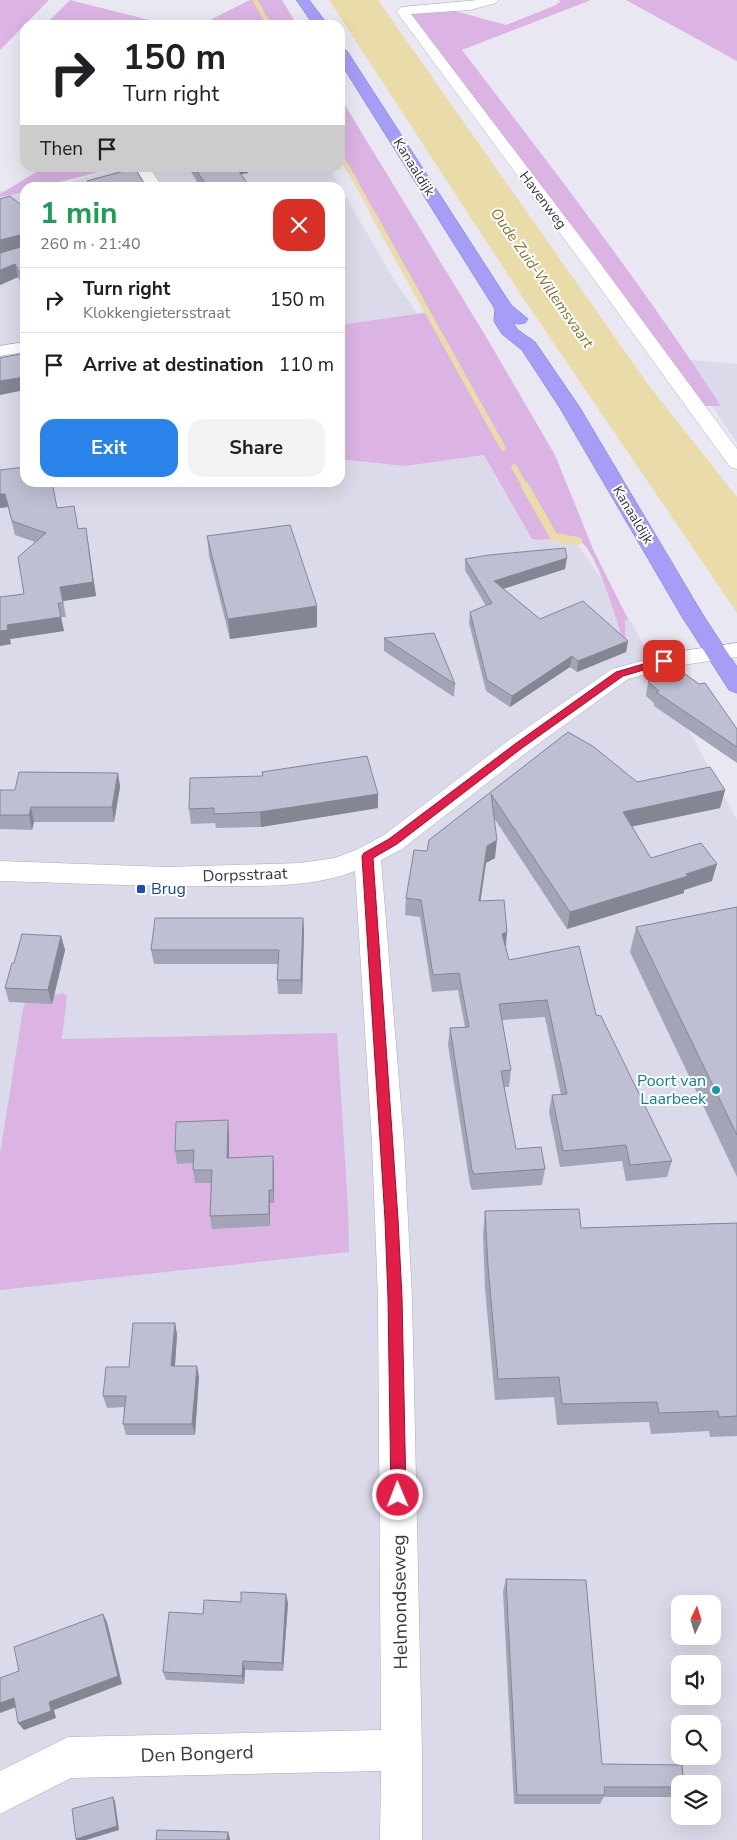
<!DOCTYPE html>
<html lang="en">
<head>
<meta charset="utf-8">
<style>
  :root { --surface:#fff; --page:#f2f2f2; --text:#202124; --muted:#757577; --line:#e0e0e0; --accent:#2983e8 }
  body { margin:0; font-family:"Nunito Sans",sans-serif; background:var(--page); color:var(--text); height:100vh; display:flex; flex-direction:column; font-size:19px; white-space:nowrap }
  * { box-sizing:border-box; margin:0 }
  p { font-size:16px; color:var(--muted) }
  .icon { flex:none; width:28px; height:28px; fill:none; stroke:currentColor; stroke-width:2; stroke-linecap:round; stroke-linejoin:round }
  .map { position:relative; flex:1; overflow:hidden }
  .drawer { position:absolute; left:20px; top:182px; width:325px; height:305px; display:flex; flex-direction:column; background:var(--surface); border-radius:15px; box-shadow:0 5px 20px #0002 }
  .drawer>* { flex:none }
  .top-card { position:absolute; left:20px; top:20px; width:325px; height:152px; border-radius:15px; box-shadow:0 5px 20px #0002; background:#fff; color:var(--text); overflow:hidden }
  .needle { width:32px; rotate:4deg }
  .tools { position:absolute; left:671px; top:1595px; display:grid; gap:10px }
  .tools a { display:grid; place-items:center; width:50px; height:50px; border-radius:10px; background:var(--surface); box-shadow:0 5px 20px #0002; font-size:25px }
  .pin { position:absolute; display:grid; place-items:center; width:42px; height:42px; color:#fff; margin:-21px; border-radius:10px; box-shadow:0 2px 8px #0006 }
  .me { position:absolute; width:55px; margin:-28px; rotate:359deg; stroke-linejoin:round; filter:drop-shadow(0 0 4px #0008) }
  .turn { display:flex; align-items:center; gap:18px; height:105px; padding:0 20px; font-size:22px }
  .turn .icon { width:65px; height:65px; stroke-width:2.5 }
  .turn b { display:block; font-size:35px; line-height:42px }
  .then { display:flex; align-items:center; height:48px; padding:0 20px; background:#0003; gap:10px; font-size:19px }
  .round { display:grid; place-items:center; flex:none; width:52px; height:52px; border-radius:15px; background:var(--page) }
  .headline { display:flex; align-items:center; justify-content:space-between; height:85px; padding:0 20px }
  h1 { font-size:30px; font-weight:700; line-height:38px; color:#1e9e55 }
  .primary-button { display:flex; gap:10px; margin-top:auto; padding:10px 20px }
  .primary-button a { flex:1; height:58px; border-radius:15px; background:var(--accent); color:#fff; font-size:20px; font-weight:700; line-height:58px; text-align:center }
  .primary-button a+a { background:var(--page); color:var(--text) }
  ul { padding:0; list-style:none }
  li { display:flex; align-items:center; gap:15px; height:65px; padding:0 20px; border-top:1px solid var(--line) }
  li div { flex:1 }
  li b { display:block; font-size:19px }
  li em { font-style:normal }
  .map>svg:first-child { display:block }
</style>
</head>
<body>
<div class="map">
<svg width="737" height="1840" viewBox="0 0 737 1840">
  <rect width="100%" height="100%" fill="#e9e8f2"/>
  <path fill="#dbdaea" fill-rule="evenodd" d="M124 168H329L396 283 630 620 737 820V1840H0V191H25V482H340V188L50 187ZM680 1604H712V1636H680ZM680 1664H712V1696H680ZM680 1724H712V1756H680ZM680 1784H712V1816H680Z
    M680 359 737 364V443Z"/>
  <path fill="#dbb4e3" d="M0 0H49L0 50Z
    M70 0 169 25H45Z
    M250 0H282L297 25H200Z
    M559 0H591L462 50C551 166 641 283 721 406H698L410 15 412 13 448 9 506 25 556 5 560 2Z
    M626 0H737V61Z
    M340 97 488 340 555 455 593 549 628 619 625 621 626 650C619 628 597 548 578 540 565 534 547 542 532 539L484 455 404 466 340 459V325L430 312 340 157Z
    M43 168H115L40 187 25 188V192L0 197V194Z
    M63 993 67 996 62 1039 337 1033 348 1207 349 1252 0 1290V1154L23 1009 27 999Z"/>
  <path fill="#eadca9" d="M329 0H378L647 383 737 497V613L523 298Z"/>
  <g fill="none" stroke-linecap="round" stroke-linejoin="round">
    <path stroke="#eadca9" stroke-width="4.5" d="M255 0 269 25
      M340 154 374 215"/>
    <path stroke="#eadca9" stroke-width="5.5" d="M373 214 503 448
      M514 467 526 488"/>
    <path stroke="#eadca9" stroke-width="8" d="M525 486 554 537 578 541"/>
    <g stroke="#acabbd" stroke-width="1">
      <path id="minor" d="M478 0H498L496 3 470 10 411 14 594 255 737 449V469L730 467 582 263 396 11 402 7Z
        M140 168H150L163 188H147L137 171Z
        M25 342V352L0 356V346Z
        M737 643V657L676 666 628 679 527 752 402 849 381 860 404 1143 412 1298 422 1751V1840H380L381 1771 71 1778 0 1814V1771L68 1737 381 1730 378 1298 372 1143 355 871C314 887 266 886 224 886 149 887 75 883 0 881V861L167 867 300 863 335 858 358 849 384 835 509 740 612 669 675 652Z"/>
    </g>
    <g stroke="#776fda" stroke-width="1">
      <path id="major" d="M297 0H309L328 25H314Z
        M340 47 347 51 511 305 528 319 525 323 519 324 513 323 518 330 535 342 580 408 703 615 737 667V693L729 690 681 615 560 408 522 350 502 334 494 321 495 309 340 62Z"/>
    </g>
    <use href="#minor" fill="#fff" fill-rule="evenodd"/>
    <use href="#major" fill="#a69ef6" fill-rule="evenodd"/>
  </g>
  <path fill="#a3a4b5" d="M182 168H248V173L241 174 250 188H201L191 172H187Z
    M87 181 147 188H88Z
    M25 208V292L18 277 0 285Z
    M0 470 57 508 78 529 88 542 96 596 63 601 66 617H61L64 631 10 639 11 644 0 646V597L24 594 35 542 15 535 8 507 0 508Z
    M207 536 317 627 230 639 209 556Z
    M465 559 565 569 503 589 540 619 628 641 626 652 577 672 570 667 510 707 486 691 469 623 470 612 486 606 465 570Z
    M384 638 455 684 454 697 384 651Z
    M648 682 737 729V763L654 706V703L646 696Z
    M568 732 637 782 725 790 720 808 632 826 651 858 712 881 684 890V893L567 929 494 818 495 858 486 863 480 901 507 932 506 948 509 960 596 1015 672 1161 667 1177 626 1181 622 1161 560 1167 549 1112 552 1095H561L545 1017 502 1020 511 1070 509 1087H504L516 1149 545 1169 542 1185 472 1190 470 1185 448 1045 450 1028 465 1027 458 990 432 992 420 917 405 915 406 898 427 851 429 840Z
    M262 772 378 794V808L261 827 216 828 215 823 191 824 189 809 262 776Z
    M118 773 120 787 114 822H34L32 830 0 829V790H15Z
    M737 907V1177L630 952 636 927Z
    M303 918 304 932 302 994H278L277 980 278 964H154L151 950Z
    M61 936 65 950 52 1004 9 1002 5 988 14 963Z
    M229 1134V1158L274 1170V1203H270V1226L212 1229 210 1216 211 1183H195L193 1170V1163L177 1164 175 1151Z
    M485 1211 581 1228 737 1223V1436L710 1437 709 1431 651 1434 649 1422 557 1425 554 1397 495 1400 485 1288 483 1234Z
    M175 1323 177 1335 175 1366 199 1377 195 1435H126L123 1424 124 1407 107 1408 103 1396 129 1367Z
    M506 1579 602 1764 680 1787V1793L677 1797H604L600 1804H514L503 1592Z
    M241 1602 288 1603 283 1671 245 1670 244 1684 166 1680 163 1672 203 1614Z"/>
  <path fill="#858694" d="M187 168H190L191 172H187Z
    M234 168H248V173L234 175Z
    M24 234 25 248 0 254V240Z
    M15 264 18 277 0 285V270Z
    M24 377 25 390 0 395V381Z
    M0 494H5L8 507 0 508Z
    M88 542 96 596 63 601 60 587Z
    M567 558 565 569 493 592 494 581Z
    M317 606V627L230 639 228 619Z
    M61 617 64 631 10 639 7 625Z
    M8 630 11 644 0 646V631Z
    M628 641 626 652 577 672 578 661Z
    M572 656 570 667 510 707 512 696Z
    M118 773 120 787 114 822 112 807Z
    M725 790 720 808 620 829 623 812Z
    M378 794V808L261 827 260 812Z
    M31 807 34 822 32 830 29 815Z
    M497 840 495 858 486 863 478 918 479 901 487 846Z
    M717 864 712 881 684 890V893L567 929 570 912 686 874Z
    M303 918 304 932 302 994 301 980Z
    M507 932 505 949 502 934Z
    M61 936 65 950 52 1004 48 990Z
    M228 1120 229 1134V1171L227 1158Z
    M273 1156 274 1170V1203L273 1190Z
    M269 1190 270 1203V1226L269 1214Z
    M175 1323 177 1335 174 1378 171 1366Z
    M197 1366 199 1377 195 1435 192 1424Z
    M286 1594 288 1603 283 1671 282 1663Z
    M103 1614 107 1622 122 1684 54 1710 56 1718 24 1730 18 1723 49 1702Z
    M243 1661 245 1670 244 1684 242 1676Z
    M14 1698 19 1706 0 1713V1703Z
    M113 1797 115 1801 119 1830 86 1840H76V1839Z
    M228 1832 230 1839V1840H227Z"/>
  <path fill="#bebfd3" stroke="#858694" d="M135 168 147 188H96L87 181Z
    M195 168H237L250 188H208Z
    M10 196 25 208V283L15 264 0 270V253L24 246V234L0 240V199Z
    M25 353V379L24 377 0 381V358Z
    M25 467V482H52L57 508 74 506 78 529 86 528 93 582 60 587 63 603H58L61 617 7 625 8 630 0 631V597L24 594 18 557 46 533 12 521 5 494H0V470Z
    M290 525 317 606 228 619 207 536Z
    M565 548 567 558 494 581 540 619 583 601 628 641 578 661 572 656 512 696 487 680 470 612 492 603 465 559 489 555Z
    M434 633 455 684 384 638Z
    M677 668 699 684 705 683 737 729V747L656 692 659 691 648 682Z
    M568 732 594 747 637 782 710 767 725 790 623 812 651 858 701 843 717 864 686 874 688 876 570 912 491 794 497 840 487 846 479 901 504 900 507 932 502 934 509 960 579 946 596 1015 601 1016 672 1161 630 1165 626 1145 563 1151 552 1095 567 1094 547 1000 499 1004 511 1070 501 1071 516 1149 541 1147 545 1169 474 1174 472 1170 450 1028 469 1027 459 973 433 975 421 900 406 898 414 850 427 851 429 840Z
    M367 756 378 794 260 812 214 814V808L189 809 190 778 263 776 262 772Z
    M19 772 118 773 112 807H31L29 815H0V790H15Z
    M737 907V1135L636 927Z
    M155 918H303L301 980H277L279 950H151Z
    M22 934 61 936 48 990 5 988 12 963H14Z
    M228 1120 227 1158 273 1156V1190H269V1214L210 1216 212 1170H193L194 1150 175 1151 176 1122Z
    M579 1209 581 1228 737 1223V1416L719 1417 718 1411 659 1413 657 1402 562 1404 559 1377 498 1379 488 1266 485 1211Z
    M133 1323H175L171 1366H197L192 1424H123L126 1396H103L106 1367H129Z
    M506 1579 586 1580 602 1764 682 1765 684 1784H680V1787H604L605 1795H517Z
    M241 1592 286 1594 282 1663 243 1661 242 1676 163 1672 169 1612 203 1614 204 1600 241 1602Z
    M103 1614 118 1676 49 1702 51 1711 18 1723 14 1698 0 1703V1678L19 1671 14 1647Z
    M113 1797 117 1826 76 1839 72 1809Z
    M157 1830 228 1832 227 1840H156Z"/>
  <path fill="#e11d48" stroke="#92132f" d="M664 658 668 659V663L623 676 522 748 397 844 373 858 398 1219 402 1298 406 1495 404 1500 398 1502 393 1500 391 1495 388 1298 385 1219 362 856 364 853 389 839 515 744 616 672Z"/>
  <rect fill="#1a4fb4" stroke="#fff" stroke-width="2" x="136" y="884" width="10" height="10" rx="2.5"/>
  <circle fill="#0f9aa8" stroke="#fff" stroke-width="2" cx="716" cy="1090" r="5"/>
  <g text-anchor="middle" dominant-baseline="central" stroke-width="4" stroke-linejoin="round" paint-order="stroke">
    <g font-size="14" fill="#373745" stroke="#fff">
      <text transform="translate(414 167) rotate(58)">Kanaaldijk</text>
      <text transform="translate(543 200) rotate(53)">Havenweg</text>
      <text transform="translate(633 515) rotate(59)">Kanaaldijk</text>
    </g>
    <g font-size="15" font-style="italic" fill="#82722f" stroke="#fff">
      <text transform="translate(542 278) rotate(55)">Oude Zuid-Willemsvaart</text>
    </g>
    <g font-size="16" fill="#373745" stroke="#fff">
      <text transform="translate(245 875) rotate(-2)">Dorpsstraat</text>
    </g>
    <g font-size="16" fill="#164399" stroke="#fff" text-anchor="start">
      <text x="151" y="889">Brug</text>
    </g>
    <g font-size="16" fill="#0d838f" stroke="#fff" text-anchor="end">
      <text x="706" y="1081">Poort van<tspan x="706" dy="18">Laarbeek</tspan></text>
    </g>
    <g font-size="19" fill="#373745" stroke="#fff">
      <text transform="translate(400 1602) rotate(-91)">Helmondseweg</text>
      <text transform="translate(197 1754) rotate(-2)">Den Bongerd</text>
    </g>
  </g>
</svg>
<div class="tools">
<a><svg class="needle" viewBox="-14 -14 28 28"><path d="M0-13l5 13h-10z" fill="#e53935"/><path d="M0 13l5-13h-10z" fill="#757577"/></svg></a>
<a><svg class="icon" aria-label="sound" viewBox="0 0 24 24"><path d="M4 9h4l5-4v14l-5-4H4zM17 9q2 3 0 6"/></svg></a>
<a><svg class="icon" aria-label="search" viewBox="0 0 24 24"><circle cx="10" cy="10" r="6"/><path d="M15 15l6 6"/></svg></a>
<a><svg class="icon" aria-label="layers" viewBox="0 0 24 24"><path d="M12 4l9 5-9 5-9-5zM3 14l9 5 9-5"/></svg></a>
</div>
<div class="pin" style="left:664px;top:661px;background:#d93025"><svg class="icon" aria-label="arrive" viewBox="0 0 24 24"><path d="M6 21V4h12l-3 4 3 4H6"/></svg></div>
<svg class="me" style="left:398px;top:1495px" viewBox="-20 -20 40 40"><circle r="17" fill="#e11d48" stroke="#fff" stroke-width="3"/><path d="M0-11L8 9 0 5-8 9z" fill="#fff"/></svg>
<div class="top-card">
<div class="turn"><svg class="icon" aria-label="right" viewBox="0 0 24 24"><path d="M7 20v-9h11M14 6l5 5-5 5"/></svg><div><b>150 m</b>Turn right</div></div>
<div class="then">Then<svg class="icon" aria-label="arrive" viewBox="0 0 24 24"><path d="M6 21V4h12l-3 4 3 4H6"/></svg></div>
</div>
<section class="drawer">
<div class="headline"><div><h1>1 min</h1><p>260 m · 21:40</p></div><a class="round" style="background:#d93025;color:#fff"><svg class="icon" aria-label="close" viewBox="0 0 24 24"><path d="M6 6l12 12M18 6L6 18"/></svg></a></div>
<ul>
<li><svg class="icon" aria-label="right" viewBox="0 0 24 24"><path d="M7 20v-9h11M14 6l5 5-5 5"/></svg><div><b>Turn right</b><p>Klokkengietersstraat</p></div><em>150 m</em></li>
<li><svg class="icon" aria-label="arrive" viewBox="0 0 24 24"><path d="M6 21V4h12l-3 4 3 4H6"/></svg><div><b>Arrive at destination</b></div><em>110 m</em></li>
</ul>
<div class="primary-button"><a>Exit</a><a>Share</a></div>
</section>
</div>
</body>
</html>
